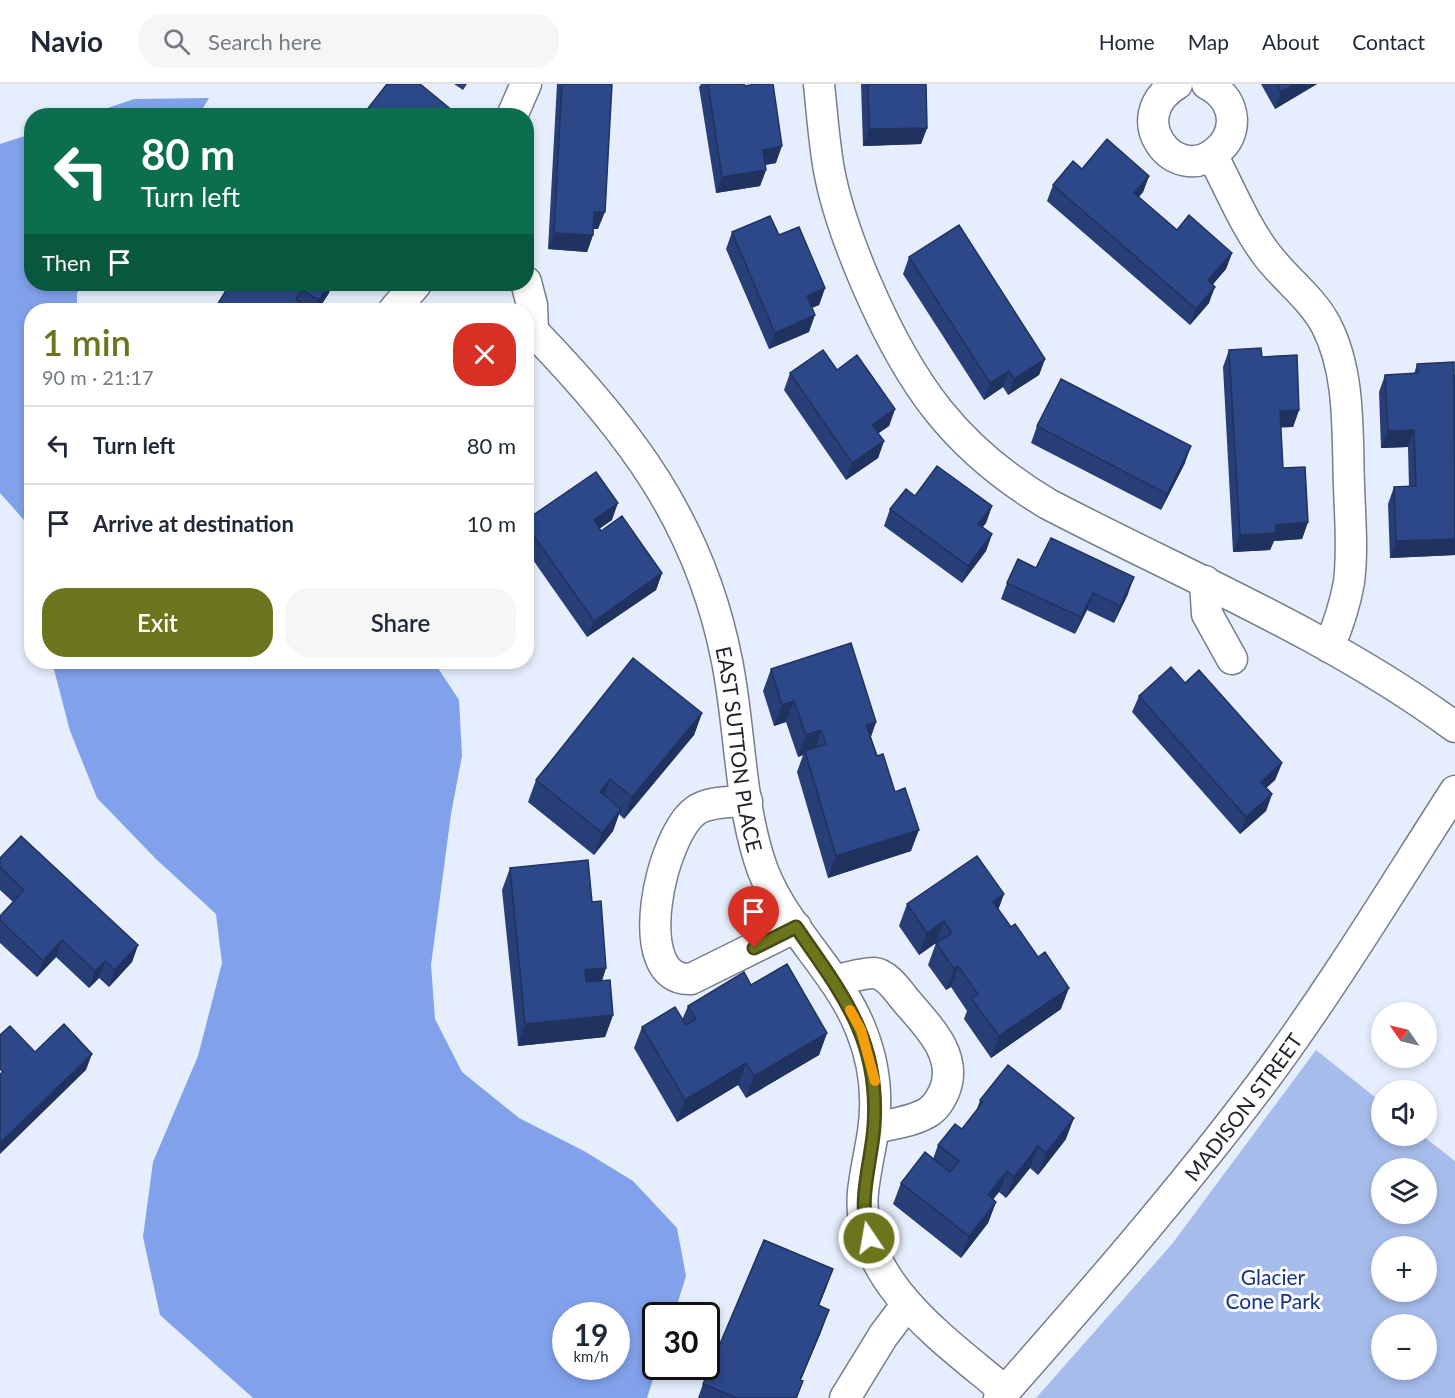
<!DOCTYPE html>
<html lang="en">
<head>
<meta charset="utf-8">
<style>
  :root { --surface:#fff; --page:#f6f6f7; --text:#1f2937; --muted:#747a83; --line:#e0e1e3; --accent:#6c751e }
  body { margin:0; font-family:Lato,sans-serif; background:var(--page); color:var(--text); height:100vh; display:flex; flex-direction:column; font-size:22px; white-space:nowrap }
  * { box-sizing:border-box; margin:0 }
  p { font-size:20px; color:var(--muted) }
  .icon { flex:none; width:33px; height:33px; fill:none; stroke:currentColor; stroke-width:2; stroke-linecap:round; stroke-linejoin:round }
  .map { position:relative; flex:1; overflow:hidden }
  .sheet { position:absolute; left:24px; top:219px; width:510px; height:366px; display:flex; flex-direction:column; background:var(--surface); border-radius:24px; box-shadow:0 3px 9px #0003 }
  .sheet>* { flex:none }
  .banner { position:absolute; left:24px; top:24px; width:510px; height:183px; border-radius:24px; box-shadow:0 3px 9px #0003; background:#0b6e4f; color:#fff; overflow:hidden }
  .needle { width:39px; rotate:304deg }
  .controls { position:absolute; left:1371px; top:918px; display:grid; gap:12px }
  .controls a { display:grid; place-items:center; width:66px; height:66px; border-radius:50%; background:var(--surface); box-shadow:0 3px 9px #0003; font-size:30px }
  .speed { position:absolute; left:552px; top:1218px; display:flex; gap:12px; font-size:30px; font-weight:700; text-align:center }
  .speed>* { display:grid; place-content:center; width:78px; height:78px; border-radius:50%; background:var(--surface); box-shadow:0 3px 9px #0003; line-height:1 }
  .speed small { font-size:15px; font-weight:400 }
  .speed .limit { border:3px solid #111; border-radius:9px; background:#fff; color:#111 }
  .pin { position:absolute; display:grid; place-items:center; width:51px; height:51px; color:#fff; margin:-62px -26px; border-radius:50% 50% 50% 0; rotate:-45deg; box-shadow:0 0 6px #0007 }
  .pin .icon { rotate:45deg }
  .me { position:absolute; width:66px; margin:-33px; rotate:348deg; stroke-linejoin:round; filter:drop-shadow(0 0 4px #0008) }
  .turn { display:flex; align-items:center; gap:21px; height:126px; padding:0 18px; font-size:27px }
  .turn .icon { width:78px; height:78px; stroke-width:2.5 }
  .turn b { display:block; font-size:42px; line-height:51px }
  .then { display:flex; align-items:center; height:57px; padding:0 18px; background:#0003; gap:12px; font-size:22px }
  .round { display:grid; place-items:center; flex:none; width:63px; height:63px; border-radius:24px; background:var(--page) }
  .headline { display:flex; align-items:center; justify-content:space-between; height:102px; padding:0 18px }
  h1 { font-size:36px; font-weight:600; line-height:45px; color:var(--accent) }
  .primary-button { display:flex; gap:12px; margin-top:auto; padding:12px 18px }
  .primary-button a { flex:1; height:69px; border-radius:24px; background:var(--accent); color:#fff; font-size:24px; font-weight:600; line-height:69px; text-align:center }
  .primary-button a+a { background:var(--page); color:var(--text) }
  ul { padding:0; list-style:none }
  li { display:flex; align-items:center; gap:18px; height:78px; padding:0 18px; border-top:2px solid var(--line) }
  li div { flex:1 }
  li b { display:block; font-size:22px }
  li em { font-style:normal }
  header { display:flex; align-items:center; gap:36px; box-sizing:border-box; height:84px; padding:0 30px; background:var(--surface); border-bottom:2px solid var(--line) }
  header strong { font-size:28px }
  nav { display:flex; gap:33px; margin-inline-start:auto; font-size:21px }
  .search { width:420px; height:54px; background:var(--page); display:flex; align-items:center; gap:15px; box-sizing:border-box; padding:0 21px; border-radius:24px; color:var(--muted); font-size:22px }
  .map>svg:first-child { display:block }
</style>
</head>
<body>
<header>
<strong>Navio</strong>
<div class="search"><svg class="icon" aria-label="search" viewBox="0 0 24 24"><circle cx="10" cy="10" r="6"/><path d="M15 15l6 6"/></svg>Search here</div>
<nav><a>Home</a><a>Map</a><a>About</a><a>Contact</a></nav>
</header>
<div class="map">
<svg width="1455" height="1314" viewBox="0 0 1455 1314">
  <rect width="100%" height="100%" fill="#e6eefd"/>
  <path fill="#a6bceb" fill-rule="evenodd" d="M1316 966 1381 1018 1382 1052H1423L1455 1077V1314H1036L1172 1160ZM1382 1084H1426V1130H1382ZM1382 1162H1426V1208H1382ZM1426 1240V1286H1382V1240Z"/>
  <path fill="#81a1ea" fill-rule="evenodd" d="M209 14 199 31H87L134 15Z
    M31 50 32 200H80L77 210V226H32L31 444 0 409V60Z
    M52 578H434L459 616 462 672 451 730 431 881 435 935 462 988 519 1034 584 1067 633 1097 677 1144 686 1192 674 1231 656 1232 657 1283 647 1314H253L160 1231 143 1153 153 1078 198 972 222 879 216 830 156 775 97 714 70 647ZM566 1232H616V1282H566Z"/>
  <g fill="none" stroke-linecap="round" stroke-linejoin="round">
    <g stroke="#767e8f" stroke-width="33">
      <g id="minor">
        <path d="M819 0C822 29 824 58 829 86 836 124 851 164 866 199 909 299 954 364 1048 420 1186 492 1330 551 1455 643"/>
        <path d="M1177 0C1122 33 1174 102 1216 68 1226 60 1232 49 1232 36 1231 19 1222 8 1207 0"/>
        <path d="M512 32 526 0"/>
        <path d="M1212 71C1230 104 1244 141 1267 171 1285 195 1311 213 1326 241 1351 289 1347 349 1349 402 1350 433 1353 467 1349 498 1345 521 1338 542 1329 563"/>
        <path d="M526 198 532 221 533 247 526 252"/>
        <path d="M394 226 416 200"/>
        <path id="s1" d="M533 247C629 346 700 438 727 577 740 642 739 711 759 775 778 839 837 884 861 946 874 978 878 1014 873 1048 870 1068 865 1088 863 1108 855 1196 946 1257 1005 1307"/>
        <path d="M1205 497 1207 530 1232 575"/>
        <path d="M747 717C732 718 712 717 698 725 660 748 628 899 691 895L796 843"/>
        <path d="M834 897C846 894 862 889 874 889 888 890 900 910 908 919 929 943 959 973 944 1008 940 1016 936 1024 927 1029 911 1038 892 1040 874 1044"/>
        <path d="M845 1314 883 1252 907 1220"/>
        <path id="s2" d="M999 1314C1089 1212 1179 1109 1261 1000 1331 906 1392 805 1455 707"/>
      </g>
    </g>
    <use href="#minor" stroke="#fff" stroke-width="30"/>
  </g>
  <path fill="#273e76" d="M454 0H467L463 6Z
    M557 0H612L598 145H593V151L587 168 548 165Z
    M701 0H744L776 79 765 81 766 86 760 102 716 109 699 3Z
    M861 0H926L927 44 921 60 863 62Z
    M1261 0H1317L1275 25Z
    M1082 85 1149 92 1143 108 1139 113 1177 146 1232 169 1226 185 1213 200 1209 219 1190 241 1047 117 1053 101Z
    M732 148 779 151 825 204 819 221 812 224 809 248 769 265 726 165Z
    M909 173 1045 275 1039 291 1008 311 1003 303 984 316 903 190Z
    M230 200 329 209 318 226H214Z
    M1229 266 1262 273 1299 326 1293 343H1281L1283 384 1308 438 1302 455 1274 457 1270 466 1233 468 1223 283Z
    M1417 280 1455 291V471L1390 474 1388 420 1394 403H1409L1408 363 1381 364 1379 308 1385 291 1414 290Z
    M837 286 895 325 889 342 878 349 884 357 878 374 846 396 784 306 790 289Z
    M1037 342 1185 379 1161 426 1031 359Z
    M915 412 992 422 986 439 982 443 992 450 986 467 962 499 884 442 890 425Z
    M526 436H612L599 444 601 447 662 489 656 506 587 553 526 466Z
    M1036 484 1128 510 1114 539 1087 526 1075 550 1001 515 1007 499Z
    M771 585 876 638 871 653 911 767 828 794 797 688 803 671 798 673 786 638 774 642 763 607Z
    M1185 599 1282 679 1275 696 1266 704 1272 710 1266 727 1240 750 1132 628 1139 612Z
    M702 629 694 651 624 735 619 730 613 747 594 771 528 718 536 696Z
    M0 774 138 861 132 878 109 903 99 894 89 904 56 873 37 893 0 859V832L13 818 0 806Z
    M510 784 592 818 606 884 602 897 613 931 605 953 518 962 502 806Z
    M1004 810 998 825 1061 925 991 974 964 935 967 927 951 903 946 906 928 881 936 859 919 871 899 842 907 820Z
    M751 901 827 949 819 971 746 1014 738 1001 677 1038 634 964 642 943 682 936 688 922Z
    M980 1016 1066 1055 1038 1091 1030 1084 1006 1114 999 1108 993 1115 996 1118 988 1139 961 1174 893 1120 901 1099 933 1075 938 1061 962 1045 976 1028Z
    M833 1185 819 1222 829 1226 821 1248 801 1296 803 1297 797 1314H698L703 1300Z"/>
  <path fill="#203260" d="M1295 0H1317L1275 25 1281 8Z
    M927 44 921 60 863 62 869 45Z
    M782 62 776 79 757 82 763 66Z
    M766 86 760 102 716 109 722 93Z
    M1149 92 1143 108 1128 126 1134 109Z
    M594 128H605L598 145 588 144Z
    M554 149 593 151 587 168 548 165Z
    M1232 169 1226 185 1202 213 1208 196Z
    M329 200H333L329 209 318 226H315L319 216Z
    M1215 203 1209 219 1190 241 1196 225Z
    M825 204 819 221 801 228 807 212Z
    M815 231 809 248 769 265 775 249Z
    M1045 275 1039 291 1008 311 1014 295Z
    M1009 287 1003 303 984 316 990 299Z
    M895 325 889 342 866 358 872 341Z
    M1299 326 1293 343 1274 344 1280 327Z
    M1414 346 1408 363 1381 364 1388 347Z
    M884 357 878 374 846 396 852 379Z
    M1191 362 1185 379 1161 426 1167 410Z
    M618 419 612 436 588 453 594 436Z
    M992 422 986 439 972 457 978 440Z
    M1308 438 1302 455 1274 457 1270 466 1233 468 1240 451 1276 441Z
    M992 450 986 467 962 499 968 482Z
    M1455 455V471L1390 474 1396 457Z
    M662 489 656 506 587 553 594 537Z
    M1134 493 1128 510 1114 539 1120 522Z
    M1093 509 1087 526 1075 550 1081 533Z
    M794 617 786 638 774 642 782 621Z
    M702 629 694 651 624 735 632 713Z
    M876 638 868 659 866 641Z
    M821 646 814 668 805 667 803 671 798 673 806 651Z
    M1282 679 1275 696 1255 714 1261 698Z
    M610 695 602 717 600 708Z
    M1272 710 1266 727 1240 750 1246 733Z
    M621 725 613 747 594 771 602 749Z
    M919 746 911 767 828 794 836 772Z
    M1004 810 996 832 993 818Z
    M944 837 936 859 919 871 927 849Z
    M62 856 56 873 37 893 43 877Z
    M138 861 132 878 109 903 115 886Z
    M105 877 99 894 89 904 95 887Z
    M958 882 951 903 946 906 954 885Z
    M606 884 599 905 577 907 585 886Z
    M1069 904 1061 925 991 974 999 952Z
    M613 931 605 953 518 962 525 940Z
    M827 949 819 971 746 1014 754 992Z
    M92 970 86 986 0 1070V1059Z
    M746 979 738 1001 677 1038 685 1016Z
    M1074 1034 1066 1055 1038 1091 1046 1069Z
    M1038 1062 1030 1084 1006 1114 1014 1093Z
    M1007 1087 999 1108 980 1132 988 1111Z
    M996 1118 988 1139 961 1174 969 1152Z
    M833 1185 825 1207 810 1243 818 1221Z
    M829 1226 821 1248 793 1314 800 1296Z"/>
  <path fill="#2d4889" stroke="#203260" stroke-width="1.5" d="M387 0H420L459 32H362Z
    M562 0H612L605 128H594L593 151 554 149Z
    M708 0H744L745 2 756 0H773L782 62 763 66 766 86 722 93Z
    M868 0H926L927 44 869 45Z
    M1277 0H1295L1281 8Z
    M1107 55 1149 92 1134 109 1177 146 1189 131 1232 169 1208 196 1215 203 1196 225 1053 101 1073 77 1082 85Z
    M770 132 779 151 799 143 825 204 807 212 815 231 775 249 732 148Z
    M959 141 1045 275 1014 295 1009 287 990 299 909 173Z
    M230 200H329L319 216 302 206 296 216 314 226H214Z
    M1261 264 1262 273 1297 271 1299 326 1280 327 1283 384 1305 383 1308 438 1276 441V449L1240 451 1229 266Z
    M823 266 837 286 857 271 895 325 872 341 884 357 852 379 790 289Z
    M1454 278 1455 455 1396 457 1394 403 1416 402 1414 346 1388 347 1385 291 1418 289 1417 280Z
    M1061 295 1191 362 1167 410 1037 342Z
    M937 382 992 422 978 440 992 450 968 482 890 425 906 405 915 412Z
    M596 388 618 419 594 436 601 447 622 432 662 489 594 537 526 441V436Z
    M1051 454 1134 493 1120 522 1093 509 1081 533 1007 499 1018 475 1036 484Z
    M851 559 876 638 866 641 877 672 883 670 895 708 905 704 919 746 836 772 805 667 826 660 821 646 806 651 794 617 782 621 771 585Z
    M633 574 702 629 632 713 610 695 600 708 621 725 602 749 536 696Z
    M1171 583 1185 599 1199 586 1282 679 1261 698 1272 710 1246 733 1139 612Z
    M21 752 138 861 115 886 105 877 95 887 62 856 43 877 0 836V832L24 806 0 783V774Z
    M977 772 1004 810 993 818 1011 843 1015 840 1038 873 1045 868 1069 904 999 952 971 914 978 910 958 882 954 885 936 859 952 849 944 837 927 849 907 820Z
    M588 776 592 818 601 817 606 884 585 886 586 898 610 896 613 931 525 940 510 784Z
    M787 880 827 949 754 992 746 979 685 1016 642 943 675 923 686 941 696 935 688 922 744 888 751 901Z
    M64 940 92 970 0 1059V990L3 988 0 985V951L10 942 35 968Z
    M1008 981 1074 1034 1046 1069 1038 1062 1014 1093 1007 1087 988 1111 996 1118 969 1152 901 1099 925 1068 950 1088 959 1077 938 1061 955 1040 962 1045 983 1018 980 1016Z
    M764 1156 833 1185 818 1221 829 1226 800 1296 803 1297 796 1314H737L703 1300Z"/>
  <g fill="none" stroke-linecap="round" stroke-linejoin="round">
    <g stroke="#464c14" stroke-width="15">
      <path id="route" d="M754 864 796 843C843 911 880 956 874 1042 871 1082 857 1115 869 1154"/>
    </g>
    <use href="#route" stroke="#6c751e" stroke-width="10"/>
    <path stroke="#f59e0b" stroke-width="10" d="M850 926 861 946 875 997"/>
  </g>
  <g text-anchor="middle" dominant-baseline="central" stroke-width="6" stroke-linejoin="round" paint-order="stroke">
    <g font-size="21" fill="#21242b" stroke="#f9fbff">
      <text stroke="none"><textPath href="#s1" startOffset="478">EAST SUTTON PLACE</textPath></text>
      <text stroke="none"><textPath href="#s2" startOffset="380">MADISON STREET</textPath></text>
    </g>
    <g font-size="21" fill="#163285" stroke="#f9fbff">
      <text x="1273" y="1192">Glacier<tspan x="1273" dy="24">Cone Park</tspan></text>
    </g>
  </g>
</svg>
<div class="controls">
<a><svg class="needle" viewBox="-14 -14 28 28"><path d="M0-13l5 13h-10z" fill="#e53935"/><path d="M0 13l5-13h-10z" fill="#747a83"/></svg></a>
<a><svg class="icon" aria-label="sound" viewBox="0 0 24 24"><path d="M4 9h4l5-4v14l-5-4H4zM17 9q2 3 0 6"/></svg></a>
<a><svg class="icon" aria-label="layers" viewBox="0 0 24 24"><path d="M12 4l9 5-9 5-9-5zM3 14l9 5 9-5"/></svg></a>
<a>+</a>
<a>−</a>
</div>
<div class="speed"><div>19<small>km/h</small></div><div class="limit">30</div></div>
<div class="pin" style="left:754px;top:864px;background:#d93025"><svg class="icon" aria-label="arrive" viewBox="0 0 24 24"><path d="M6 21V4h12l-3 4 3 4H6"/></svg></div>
<svg class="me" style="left:869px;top:1154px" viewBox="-20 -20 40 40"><circle r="17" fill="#6c751e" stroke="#fff" stroke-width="3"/><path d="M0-11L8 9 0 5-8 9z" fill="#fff"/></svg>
<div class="banner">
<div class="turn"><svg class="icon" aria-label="left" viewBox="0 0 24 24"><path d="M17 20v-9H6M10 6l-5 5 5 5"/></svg><div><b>80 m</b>Turn left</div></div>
<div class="then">Then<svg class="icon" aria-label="arrive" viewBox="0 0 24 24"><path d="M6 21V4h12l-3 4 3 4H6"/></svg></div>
</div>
<section class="sheet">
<div class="headline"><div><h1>1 min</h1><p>90 m · 21:17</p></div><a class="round" style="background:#d93025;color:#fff"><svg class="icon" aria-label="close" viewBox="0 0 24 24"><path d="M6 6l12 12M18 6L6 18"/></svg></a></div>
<ul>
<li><svg class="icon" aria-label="left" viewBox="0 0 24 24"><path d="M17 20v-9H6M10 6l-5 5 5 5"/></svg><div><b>Turn left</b></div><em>80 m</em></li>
<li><svg class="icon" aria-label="arrive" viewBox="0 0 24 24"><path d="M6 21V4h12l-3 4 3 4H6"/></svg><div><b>Arrive at destination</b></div><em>10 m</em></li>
</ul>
<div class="primary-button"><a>Exit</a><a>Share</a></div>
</section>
</div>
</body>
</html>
